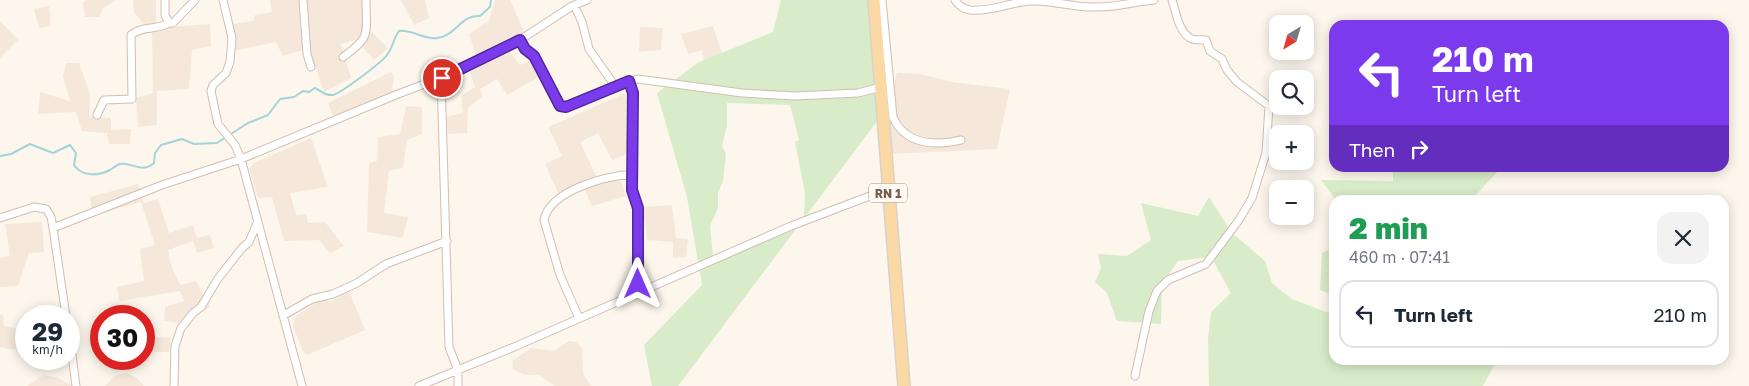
<!DOCTYPE html>
<html lang="en">
<head>
<meta charset="utf-8">
<style>
  :root { --surface:#fff; --page:#f2f2f3; --text:#1f2937; --muted:#747a83; --line:#e0e1e3 }
  body { margin:0; font-family:"Golos Text",sans-serif; background:var(--page); color:var(--text); height:100vh; display:flex; flex-direction:column; font-size:19px; white-space:nowrap }
  * { box-sizing:border-box; margin:0 }
  p { font-size:16px; color:var(--muted) }
  .icon { flex:none; width:28px; height:28px; fill:none; stroke:currentColor; stroke-width:2; stroke-linecap:round; stroke-linejoin:round }
  .map { position:relative; flex:1; overflow:hidden }
  .side { position:absolute; left:1329px; top:195px; width:400px; height:170px; display:flex; flex-direction:column; background:var(--surface); border-radius:15px; box-shadow:0 2px 12px #0003 }
  .side>* { flex:none }
  .banner { position:absolute; left:1329px; top:20px; width:400px; height:152px; border-radius:15px; box-shadow:0 2px 12px #0003; background:#7c3aed; color:#fff; overflow:hidden }
  .needle { width:32px; rotate:217deg }
  .controls { position:absolute; left:1269px; top:15px; display:grid; gap:10px }
  .controls a { display:grid; place-items:center; width:45px; height:45px; border-radius:10px; background:var(--surface); box-shadow:0 2px 12px #0003; font-size:25px }
  .speed { position:absolute; left:15px; top:305px; display:flex; gap:10px; font-size:25px; font-weight:700; text-align:center }
  .speed>* { display:grid; place-content:center; width:65px; height:65px; border-radius:50%; background:var(--surface); box-shadow:0 2px 12px #0003; line-height:1 }
  .speed small { font-size:12px; font-weight:400 }
  .speed .limit { border:8px solid #d22; background:#fff; color:#111 }
  .pin { position:absolute; display:grid; place-items:center; width:42px; height:42px; color:#fff; margin:-21px; border:2px solid #fff; border-radius:50%; box-shadow:0 1px 5px #0007 }
  .me { position:absolute; width:55px; margin:-28px; rotate:0deg; stroke-linejoin:round; filter:drop-shadow(0 0 4px #0008) }
  .turn { display:flex; align-items:center; gap:18px; height:105px; padding:0 20px; font-size:22px }
  .turn .icon { width:65px; height:65px; stroke-width:2.5 }
  .turn b { display:block; font-size:35px; line-height:42px }
  .then { display:flex; align-items:center; height:48px; padding:0 20px; background:#0003; gap:10px; font-size:19px }
  .round { display:grid; place-items:center; flex:none; width:52px; height:52px; border-radius:15px; background:var(--page) }
  .head { display:flex; align-items:center; justify-content:space-between; height:85px; padding:0 20px }
  h1 { font-size:30px; font-weight:800; line-height:38px; color:#1e9e55 }
  ul { padding:0; list-style:none }
  li { display:flex; align-items:center; gap:15px; height:68px; margin:0 10px 8px; padding:0 10px; border:2px solid var(--line); border-radius:15px }
  li div { flex:1 }
  li b { display:block; font-size:19px }
  li em { font-style:normal }
  .map>svg:first-child { display:block }
</style>
</head>
<body>
<div class="map">
<svg width="1749" height="386" viewBox="0 0 1749 386">
  <rect width="100%" height="100%" fill="#fdf6ec"/>
  <path fill="#f5e8da" d="M86 0H117L103 8 99 17H85L83 2Z
    M133 0H156V28L210 24 211 46 192 50 189 89 157 91V125L138 127 136 98 153 93 152 34 134 12Z
    M270 0H367L371 31 388 48 374 60 356 40 341 44 351 78 324 92 309 48 283 56 276 42 234 51 233 24 253 21 255 15 272 12Z
    M401 0H425L429 18 414 25Z
    M495 0H510L525 34 507 48 520 65 531 60 541 76 507 95 497 79 480 89 482 97 468 108 467 133 448 134 446 117 463 113 461 96 475 87 470 72 480 67 469 34 489 21Z
    M49 6 51 26 39 28 34 9Z
    M0 21 18 40 0 58Z
    M713 26 724 59 704 63 702 50 688 54 681 34Z
    M640 27 663 28 661 50 639 52Z
    M66 63H79L90 94 89 116 111 118V130L131 129 130 144H109L107 133 82 131 76 112 38 114 40 92 70 101 63 77Z
    M391 72 394 77 391 96 336 122 328 103Z
    M897 73 920 74 952 82 1010 89 997 149 891 154 887 108Z
    M626 93 630 96 632 152 612 160 598 133 580 142 598 180 618 172 626 196 592 206 583 186 560 197 545 164 562 156 548 127Z
    M406 106 422 107V134L407 140 403 168 389 171 384 213 408 217 403 238 367 232 369 163 377 161 378 137 400 134Z
    M311 138 328 187 290 193 296 215 306 214 308 223 325 222 344 246 330 253 319 240 284 241 272 197 258 198 249 169 254 163Z
    M138 184 144 203 158 199 169 233 193 225 197 238 210 235 214 248 197 253 193 241 168 250 171 265 180 285 196 281 210 307 184 323 164 321 165 307 184 301 180 291 119 301 117 287 144 281 140 249 155 245 141 202 92 216 90 197Z
    M672 205 676 238 688 239 686 257 673 258V242L647 240 643 207Z
    M42 222 44 252 29 253 18 286 0 287V258L10 256 5 224Z
    M349 291 365 330 307 355 303 352 293 326 296 316 323 298 330 302Z
    M0 314 3 315 4 326 23 330 15 350 0 347Z
    M171 337 169 352H149L152 338Z
    M569 341 576 342 582 349 583 373 591 386H555L538 375H525L513 369 512 361 531 348 554 351Z
    M126 373 137 378 144 386H105L114 376Z
    M43 375 56 377 73 386H27Z"/>
  <path fill="#d8ecc9" fill-rule="evenodd" d="M781 0H877L887 108 678 386H652L644 345 702 285 687 197 657 93 699 62 773 32ZM727 103 790 105 799 140 795 142 805 193 804 215 796 225 757 236 713 256 710 226 718 208V193L723 181 726 154 722 146 727 126Z
    M1393 168H1501L1471 200H1336L1321 180 1393 181Z
    M1209 197 1232 233 1265 261 1272 283 1292 299 1326 312 1334 310V360H1497L1483 386H1209L1208 339 1211 312 1231 293 1211 257 1178 261 1162 284 1161 324 1117 321 1107 293 1095 282 1101 268 1098 254 1127 256 1151 240 1141 203 1198 216Z
    M1334 247V295L1320 290 1322 253Z"/>
  <g fill="none" stroke-linecap="round" stroke-linejoin="round">
    <path stroke="#a5d3da" stroke-width="2" d="M0 156 11 154 30 144 53 153 70 145 76 153 74 165C82 177 98 176 110 170 113 168 117 165 120 164 133 162 142 174 154 163L155 153 161 145 182 139 194 144 217 143 248 123 268 115 280 99 294 97 303 91 309 92 315 88C322 91 324 96 333 95 341 93 381 63 387 55 393 48 393 39 399 31 412 29 424 40 437 38 456 36 461 14 480 16L490 7 491 0"/>
    <g stroke="#d1beb0" stroke-width="9">
      <path id="street" d="M165 0V15L169 23H173L195 0
        M223 0 232 38 230 62 226 73 213 85 211 91 218 124 235 145 241 159 302 386
        M303 0 307 54 311 67
        M882 0 893 117C905 145 935 146 961 140
        M955 0C959 6 963 9 970 10 991 12 1011 2 1031 1 1052 0 1071 7 1092 7 1113 8 1133 2 1154 0
        M574 5 582 22 589 49 615 86
        M520 40 525 49 533 56 560 106 566 107 638 79 742 93 795 96 858 93 881 87
        M343 57C372 36 366 34 366 0
        M441 78 449 347 458 370V386
        M629 81 633 93 632 190 638 208 639 283 642 292
        M97 115 104 100 132 99 131 35C140 26 158 30 169 23
        M0 218 34 207 46 209 51 217 53 228 162 185 241 159 398 94 441 78 520 40 572 6 587 0
        M53 228 66 316
        M284 315 312 299 333 294 357 283 386 264 447 241
        M579 318 560 275 544 220C550 190 606 176 633 174
        M69 331 76 386
        M1135 376 1149 311 1157 291 1168 280 1206 264 1239 220 1252 198 1266 153 1269 106 1237 82 1227 70 1222 59 1210 51 1206 40C1201 39 1194 41 1190 38 1178 31 1176 11 1172 0
        M174 386 175 346 181 328 193 313 201 307 217 280 242 248 249 242 258 221
        M419 386 514 347 791 226 888 189"/>
    </g>
    <g stroke="#dad1cd" stroke-width="14">
      <path id="primary" d="M874 0 904 386"/>
    </g>
    <use href="#street" stroke="#fff" stroke-width="7"/>
    <use href="#primary" stroke="#fbd9a5" stroke-width="11"/>
  </g>
  <g fill="none" stroke-linecap="round" stroke-linejoin="round">
    <g stroke="#51269a" stroke-width="12">
      <path id="route" d="M442 78 520 40 525 49 534 56 560 106 566 107 629 81 633 93 632 190 638 208V284"/>
    </g>
    <use href="#route" stroke="#7c3aed" stroke-width="9"/>
  </g>
  <g text-anchor="middle" dominant-baseline="central" stroke-width="4" stroke-linejoin="round" paint-order="stroke">
    <rect fill="#fffaf3" stroke="#a28b7f" stroke-width="1" x="869" y="183.5" width="38" height="19" rx="4"/>
    <g font-size="12" font-weight="bold" fill="#7a5c4d">
      <text x="888" y="193">RN 1</text>
    </g>
  </g>
</svg>
<div class="controls">
<a><svg class="needle" viewBox="-14 -14 28 28"><path d="M0-13l5 13h-10z" fill="#e53935"/><path d="M0 13l5-13h-10z" fill="#747a83"/></svg></a>
<a><svg class="icon" aria-label="search" viewBox="0 0 24 24"><circle cx="10" cy="10" r="6"/><path d="M15 15l6 6"/></svg></a>
<a>+</a>
<a>−</a>
</div>
<div class="speed"><div>29<small>km/h</small></div><div class="limit">30</div></div>
<div class="pin" style="left:442px;top:78px;background:#d93025"><svg class="icon" aria-label="arrive" viewBox="0 0 24 24"><path d="M6 21V4h12l-3 4 3 4H6"/></svg></div>
<svg class="me" style="left:638px;top:284px" viewBox="-20 -20 40 40"><path d="M0-17L14 15 0 8-14 15z" fill="#7c3aed" stroke="#fff" stroke-width="4"/></svg>
<div class="banner">
<div class="turn"><svg class="icon" aria-label="left" viewBox="0 0 24 24"><path d="M17 20v-9H6M10 6l-5 5 5 5"/></svg><div><b>210 m</b>Turn left</div></div>
<div class="then">Then<svg class="icon" aria-label="right" viewBox="0 0 24 24"><path d="M7 20v-9h11M14 6l5 5-5 5"/></svg></div>
</div>
<section class="side">
<div class="head"><div><h1>2 min</h1><p>460 m · 07:41</p></div><a class="round"><svg class="icon" aria-label="close" viewBox="0 0 24 24"><path d="M6 6l12 12M18 6L6 18"/></svg></a></div>
<ul>
<li><svg class="icon" aria-label="left" viewBox="0 0 24 24"><path d="M17 20v-9H6M10 6l-5 5 5 5"/></svg><div><b>Turn left</b></div><em>210 m</em></li>
</ul>
</section>
</div>
</body>
</html>
